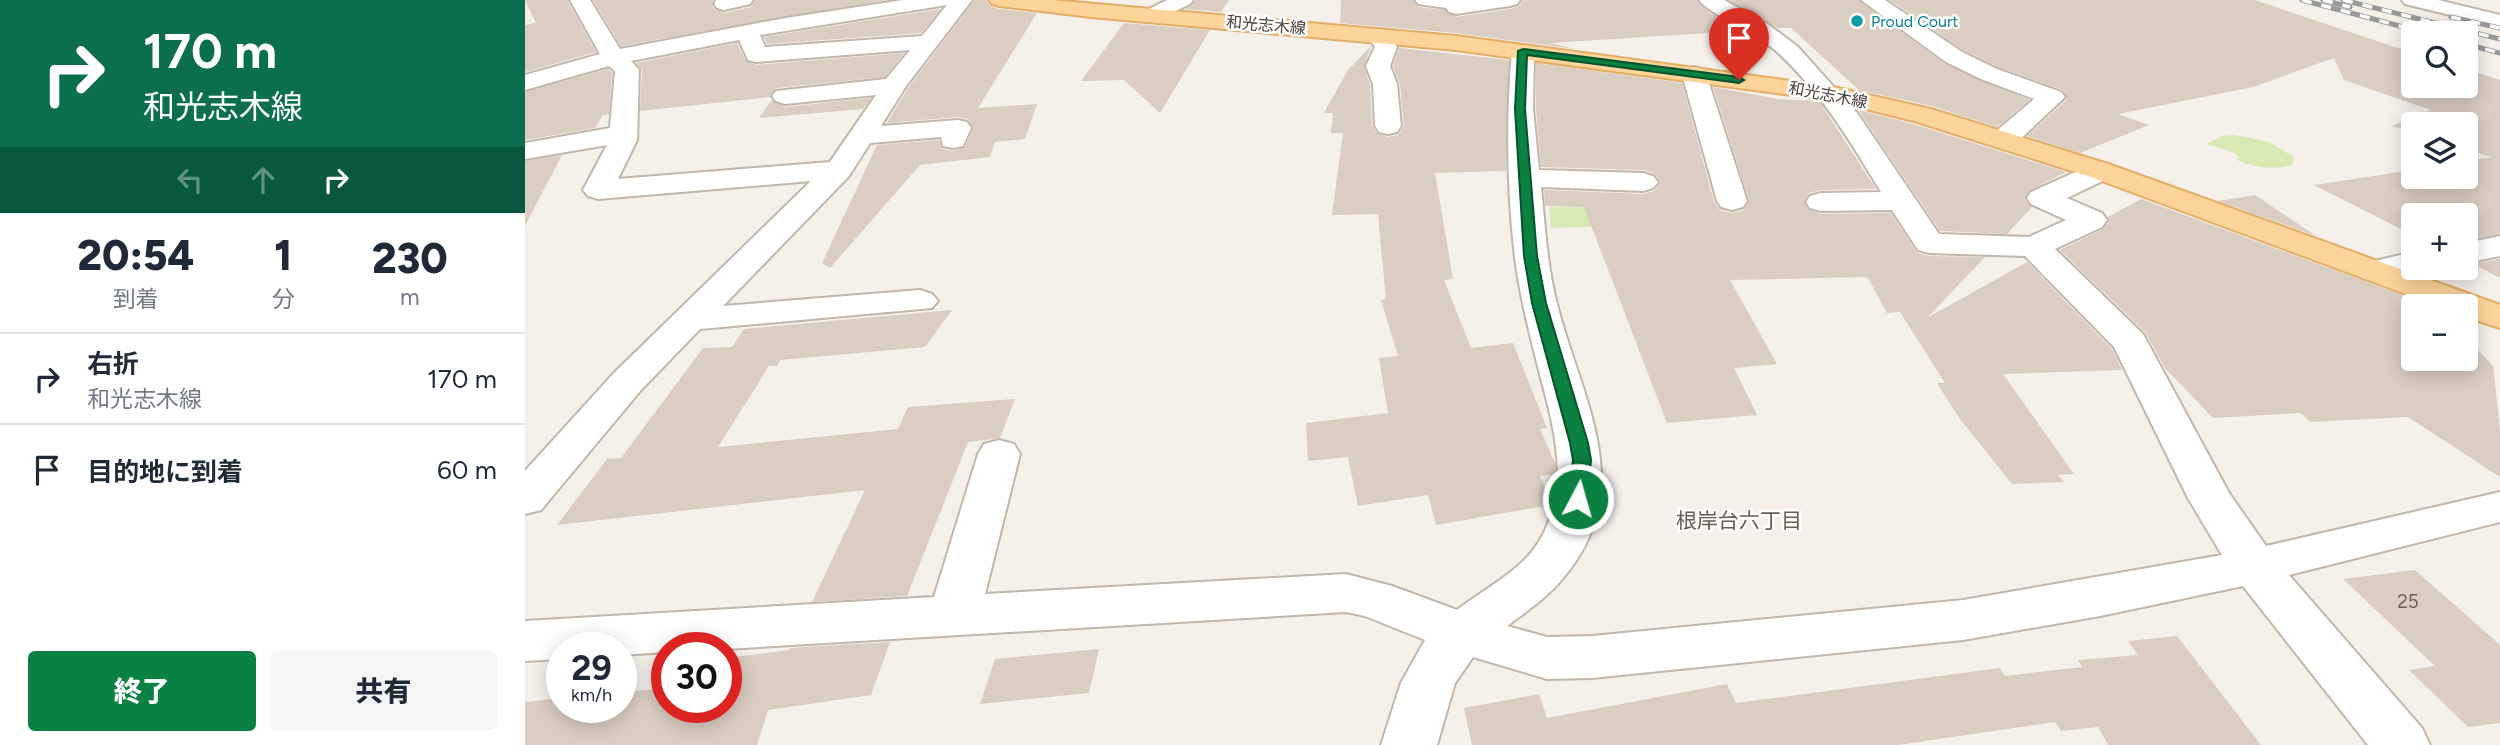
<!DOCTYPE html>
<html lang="ja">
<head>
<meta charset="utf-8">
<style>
  :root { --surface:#fff; --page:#f6f6f7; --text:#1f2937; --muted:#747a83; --line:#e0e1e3; --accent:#0b8043 }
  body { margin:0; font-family:Figtree,"Noto Sans JP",sans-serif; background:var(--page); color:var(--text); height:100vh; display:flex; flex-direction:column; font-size:26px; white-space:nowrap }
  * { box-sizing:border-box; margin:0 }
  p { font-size:23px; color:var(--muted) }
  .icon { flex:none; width:38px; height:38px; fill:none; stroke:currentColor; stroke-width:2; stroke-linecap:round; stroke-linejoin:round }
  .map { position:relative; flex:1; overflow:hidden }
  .details { display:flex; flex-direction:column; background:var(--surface); width:525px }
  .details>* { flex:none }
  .banner { background:#0b6e4f; color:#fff; overflow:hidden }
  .buttons { position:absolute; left:1876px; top:21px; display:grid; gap:14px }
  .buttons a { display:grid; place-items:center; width:77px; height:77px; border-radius:7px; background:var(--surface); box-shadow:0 4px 18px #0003; font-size:35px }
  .speed { position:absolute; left:21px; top:632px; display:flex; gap:14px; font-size:35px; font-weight:700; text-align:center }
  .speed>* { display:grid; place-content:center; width:91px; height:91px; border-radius:50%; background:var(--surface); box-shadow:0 4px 18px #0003; line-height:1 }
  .speed small { font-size:18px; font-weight:400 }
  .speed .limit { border:10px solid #d22; background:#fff; color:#111 }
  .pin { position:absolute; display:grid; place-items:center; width:60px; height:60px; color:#fff; margin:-72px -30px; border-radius:50% 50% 50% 0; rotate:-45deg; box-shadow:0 0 7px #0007 }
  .pin .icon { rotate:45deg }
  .me { position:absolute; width:77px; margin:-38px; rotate:6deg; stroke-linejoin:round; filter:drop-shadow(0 0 5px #0008) }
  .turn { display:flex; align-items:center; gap:24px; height:147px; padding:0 28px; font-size:32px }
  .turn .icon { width:91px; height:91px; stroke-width:2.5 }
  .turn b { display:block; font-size:49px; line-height:60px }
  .lanes { display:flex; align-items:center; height:66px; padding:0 28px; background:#0003; justify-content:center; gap:35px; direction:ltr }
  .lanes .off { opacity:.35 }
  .eta { display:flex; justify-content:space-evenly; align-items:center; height:119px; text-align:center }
  .eta b { font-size:42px; font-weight:800; line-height:49px }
  .action { display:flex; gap:14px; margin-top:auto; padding:14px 28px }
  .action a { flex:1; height:80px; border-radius:7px; background:var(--accent); color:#fff; font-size:28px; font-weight:800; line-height:80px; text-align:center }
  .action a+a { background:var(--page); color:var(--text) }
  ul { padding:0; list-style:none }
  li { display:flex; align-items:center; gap:21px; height:91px; padding:0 28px; border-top:2px solid var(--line) }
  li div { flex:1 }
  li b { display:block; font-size:26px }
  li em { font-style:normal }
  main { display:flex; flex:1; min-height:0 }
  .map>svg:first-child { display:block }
</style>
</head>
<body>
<main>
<section class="details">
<div class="banner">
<div class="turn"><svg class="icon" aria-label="right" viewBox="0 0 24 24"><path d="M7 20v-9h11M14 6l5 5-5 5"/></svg><div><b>170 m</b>和光志木線</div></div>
<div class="lanes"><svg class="icon off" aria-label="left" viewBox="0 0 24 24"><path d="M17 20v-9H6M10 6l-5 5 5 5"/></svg><svg class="icon off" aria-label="ahead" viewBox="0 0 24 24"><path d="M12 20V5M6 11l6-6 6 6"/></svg><svg class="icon" aria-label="right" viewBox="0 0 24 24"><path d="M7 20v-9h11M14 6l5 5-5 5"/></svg></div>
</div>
<div class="eta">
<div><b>20:54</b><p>到着</p></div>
<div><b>1</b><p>分</p></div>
<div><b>230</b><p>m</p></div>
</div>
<ul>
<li><svg class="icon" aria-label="right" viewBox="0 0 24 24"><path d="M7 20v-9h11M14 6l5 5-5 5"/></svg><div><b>右折</b><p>和光志木線</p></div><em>170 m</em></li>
<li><svg class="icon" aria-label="arrive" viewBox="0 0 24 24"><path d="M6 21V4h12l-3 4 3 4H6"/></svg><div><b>目的地に到着</b></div><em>60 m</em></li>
</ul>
<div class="action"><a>終了</a><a>共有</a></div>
</section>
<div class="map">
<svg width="1975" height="745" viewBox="0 0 1975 745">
  <rect width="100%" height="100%" fill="#f5f0ea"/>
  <path fill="#d8e9b3" d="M1710 135 1744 142 1769 157 1767 165C1748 170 1730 168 1712 160L1714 157 1710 153 1682 144 1697 136Z
    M1024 207 1089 208 1092 226 1026 228Z"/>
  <path fill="#dacdc2" d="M0 0H42L71 52 0 72V25L11 23Z
    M68 0H188L187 6 190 10 200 13 226 7 231 0H361L96 46Z
    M450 0H461L465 6 474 9 512 13 453 108 512 104 500 139 470 142 465 157 395 165 305 268 297 263 352 145 414 140 417 149 429 151 440 147 448 129 443 119 433 117 362 123 383 88Z
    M671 0H704L696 12 660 9Z
    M816 0H887L893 7 920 10 931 17 986 9 994 6 998 0H1171L1185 13 1215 31 1025 43 1050 49 931 33 815 23Z
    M1204 0H1333L1420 64 1504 100 1472 127 1407 106 1334 90 1266 28H1253Z
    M1365 0H1730L1888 53V86H1941V69L1975 80V234L1941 240V215H1888V235L1789 185 1888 170V177H1941V161L1966 157 1941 149V124H1888V133L1867 126 1906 110 1819 80 1809 58 1728 87 1593 114 1624 125 1555 153 1502 136 1542 99 1538 90 1473 67 1438 50Z
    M416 9 396 33 242 44 239 37Z
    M599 23 685 30 635 113 599 80 556 81Z
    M212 43 221 61 231 65 379 53 360 77 251 88 245 97 115 111 117 70 111 63Z
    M846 46 839 67 845 85 847 126 852 133 862 137 873 135 879 126 875 84 868 66 874 48 984 60 981 171 910 173 928 279 919 280 946 348 988 343 1022 428 1015 429 1030 463V474L1015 476 1026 505 911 525 903 495 833 506 823 457 783 461 781 423 863 413 854 358 873 356 856 300 861 299 853 214 807 215 818 133H806L808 113H799L823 70Z
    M1011 63 1157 83 1189 202 1195 210 1206 213 1219 210 1224 200 1188 87 1253 99 1294 101 1351 189 1296 190 1284 193 1279 201 1283 209 1296 214 1366 213 1392 253 1404 256 1460 257 1402 318 1502 262 1587 349 1597 370 1478 374 1549 474 1533 475 1539 482 1487 484 1435 419 1412 383H1420L1375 312 1362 313 1343 278 1339 277 1205 280 1252 364 1209 368 1232 415 1142 423 1059 207 1020 206 1019 190 1118 194 1129 191 1136 182 1129 173 1118 170 1016 167 1011 109Z
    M83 69 87 72 84 114 78 115 70 128 0 140V92Z
    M346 98 338 109 234 118 247 100 260 107Z
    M1333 110 1388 124 1541 172 1504 191 1500 199 1507 207 1482 234 1415 231Z
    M37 155 0 226V161Z
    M1730 195 1791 236 1693 201Z
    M1616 199 1880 296 1894 306H1888V359H1941L1942 339 1968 366 1975 429V477L1883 417 1785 422 1776 413 1688 418 1640 368 1620 332 1535 250 1578 229 1584 222 1583 217Z
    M1975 259V278L1948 264Z
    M427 310 400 347 255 360 252 366H244L193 447 373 429 383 407 490 399 475 438 443 442 382 596 287 602 340 490 32 525 82 459 96 458 178 348 207 347 219 329Z
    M1890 570 1975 645V723L1943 727 1884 670 1910 666 1818 579Z
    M1652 636 1736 745H1583L1573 727 1536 731 1530 722 1373 745H947L939 708 1014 694 1022 718 1202 684 1211 703 1475 668 1480 676 1557 667 1553 660 1613 655 1603 641Z
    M365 642 346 695 243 710 232 745H0V702L37 698V707H96V692L142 688V707H201V658L264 650 265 648Z
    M574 649 564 693 455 704 470 659Z"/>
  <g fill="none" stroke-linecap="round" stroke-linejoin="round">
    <g stroke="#c1b7ac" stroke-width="4">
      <path id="minor" d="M45 0H65L95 49 261 18 378 0H447L381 86 356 126 433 120 442 122 446 128 438 146 428 148 418 146 416 137 345 143 324 176 198 306 395 290 407 294 413 301 407 308 175 329 116 390 16 510 0 514V471L88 374 286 181 73 199 63 196 58 190 82 145 0 159V143L85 128 90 71 84 66 0 90V75L75 54ZM422 5 397 36 240 47 235 35ZM214 40 223 60 231 62 385 50 361 79 251 91 247 96 251 101 260 104 351 95 305 162 93 179 112 140 114 70 106 61Z
        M191 0H228L225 4 199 10 192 8 189 4Z
        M642 0H668L665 4 632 20H618L614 16 618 12Z
        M890 0H995L992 4 985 6 931 14 924 12 921 8 893 4Z
        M1174 0H1199L1244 25 1273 47 1332 113 1414 234 1504 237 1541 220 1506 204 1502 198 1506 192 1566 165 1576 162 1586 165 1590 171 1586 177 1542 198 1577 213 1582 220 1577 227 1530 249 1618 334 1704 493 1741 546 1975 492V522L1764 575 1897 728 1905 745H1843L1718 586 1575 616 1438 640 1067 678 1022 679 948 657 930 683 912 745H856L876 683 900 640 840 616 821 612 201 649 142 648V652L96 655V648H37V659L0 661V621L409 597 453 454 459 444 474 440 489 444 495 454 460 594 821 574 867 586 932 610C960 588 999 570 1016 538 1047 482 1028 425 1013 367 1004 331 995 296 990 258 982 190 981 119 987 51L990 46H1006L1009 51 1008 109 1014 170 1118 173 1128 176 1133 182 1128 188 1118 191 1016 187C1020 226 1022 266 1032 304 1056 399 1114 487 1039 577 1023 597 1002 611 982 626L1022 637 1067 636 1438 600 1697 555 1663 498 1589 347 1500 256 1404 253 1393 250 1367 210 1296 211 1285 208 1281 202 1285 196 1296 193 1356 192C1326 142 1295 90 1250 50 1233 36 1182 12 1174 0Z
        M1336 0H1360L1437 52 1472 69 1536 92 1540 97 1489 145 1479 147 1469 145 1465 139 1469 133 1509 99 1456 79 1421 62Z
        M1877 0H1913L1975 15V27L1880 4Z
        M853 29 861 31 872 47 865 66 872 84 876 126 872 132 863 134 854 132 850 126 848 84 841 66 850 47 842 36 845 31Z
        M1169 67 1177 69 1181 74 1222 201 1218 207 1207 210 1196 207 1192 201 1157 74 1161 69Z
        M1975 236V256L1941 263V243Z
        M1888 252V268L1900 269 1849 281 1837 278 1832 271 1837 264Z"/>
    </g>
    <g stroke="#e4ae69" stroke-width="4">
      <path id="major" d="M464 0H526L931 36 1304 86 1406 109 1586 165 1975 305V328L1941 317V306H1913L1566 177 1389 121 1304 100 931 50 566 17 474 6 467 4Z"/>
    </g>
    <use href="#minor" fill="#fff" fill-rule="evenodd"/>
    <use href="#major" fill="#fed49a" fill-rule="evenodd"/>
    <g stroke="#999" stroke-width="5">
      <path id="rail" d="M1777 0 1901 33
        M1798 0 1825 7
        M1818 0 1975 39
        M1926 17 1975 28
        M1941 44 1975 53"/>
    </g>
    <use href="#rail" stroke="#fff" stroke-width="3.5" stroke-dasharray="10" stroke-linecap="butt"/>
  </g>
  <path fill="#0b8043" stroke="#07532c" stroke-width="2" d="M998 49 1214 77 1219 80 1214 83 1002 55 1000 109 1012 256 1021 303 1063 443 1066 460 1062 499 1059 503H1046L1044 499 1048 460 1045 443 1007 303 999 256 990 109 993 51Z"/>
  <circle fill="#0f9aa8" stroke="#fff" stroke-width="2.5" cx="1332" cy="21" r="7"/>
  <g text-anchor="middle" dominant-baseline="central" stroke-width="5" stroke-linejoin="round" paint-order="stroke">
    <g font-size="16" fill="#0d838f" stroke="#fff" text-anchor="start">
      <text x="1346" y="21">Proud Court</text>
    </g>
    <g font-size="16" fill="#494038" stroke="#fff">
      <text transform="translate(741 25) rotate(5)">和光志木線</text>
      <text transform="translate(1303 95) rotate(11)">和光志木線</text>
    </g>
    <g font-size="19" fill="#6d635a">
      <text x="1883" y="601">25</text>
    </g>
    <g font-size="21" fill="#6c5c4f" stroke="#fff">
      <text x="1214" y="520">根岸台六丁目</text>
    </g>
  </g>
</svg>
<div class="buttons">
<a><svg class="icon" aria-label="search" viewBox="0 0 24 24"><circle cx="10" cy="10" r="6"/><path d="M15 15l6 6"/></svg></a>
<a><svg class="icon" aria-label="layers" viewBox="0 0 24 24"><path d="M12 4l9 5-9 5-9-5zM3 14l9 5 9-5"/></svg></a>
<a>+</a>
<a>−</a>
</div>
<div class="speed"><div>29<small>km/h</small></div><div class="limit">30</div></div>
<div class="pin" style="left:1214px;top:80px;background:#d93025"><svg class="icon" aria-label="arrive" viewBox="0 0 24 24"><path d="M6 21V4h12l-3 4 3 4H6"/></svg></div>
<svg class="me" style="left:1053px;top:499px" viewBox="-20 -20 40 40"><circle r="17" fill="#0b8043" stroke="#fff" stroke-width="3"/><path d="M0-11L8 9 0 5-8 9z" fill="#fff"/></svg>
</div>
</main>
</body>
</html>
